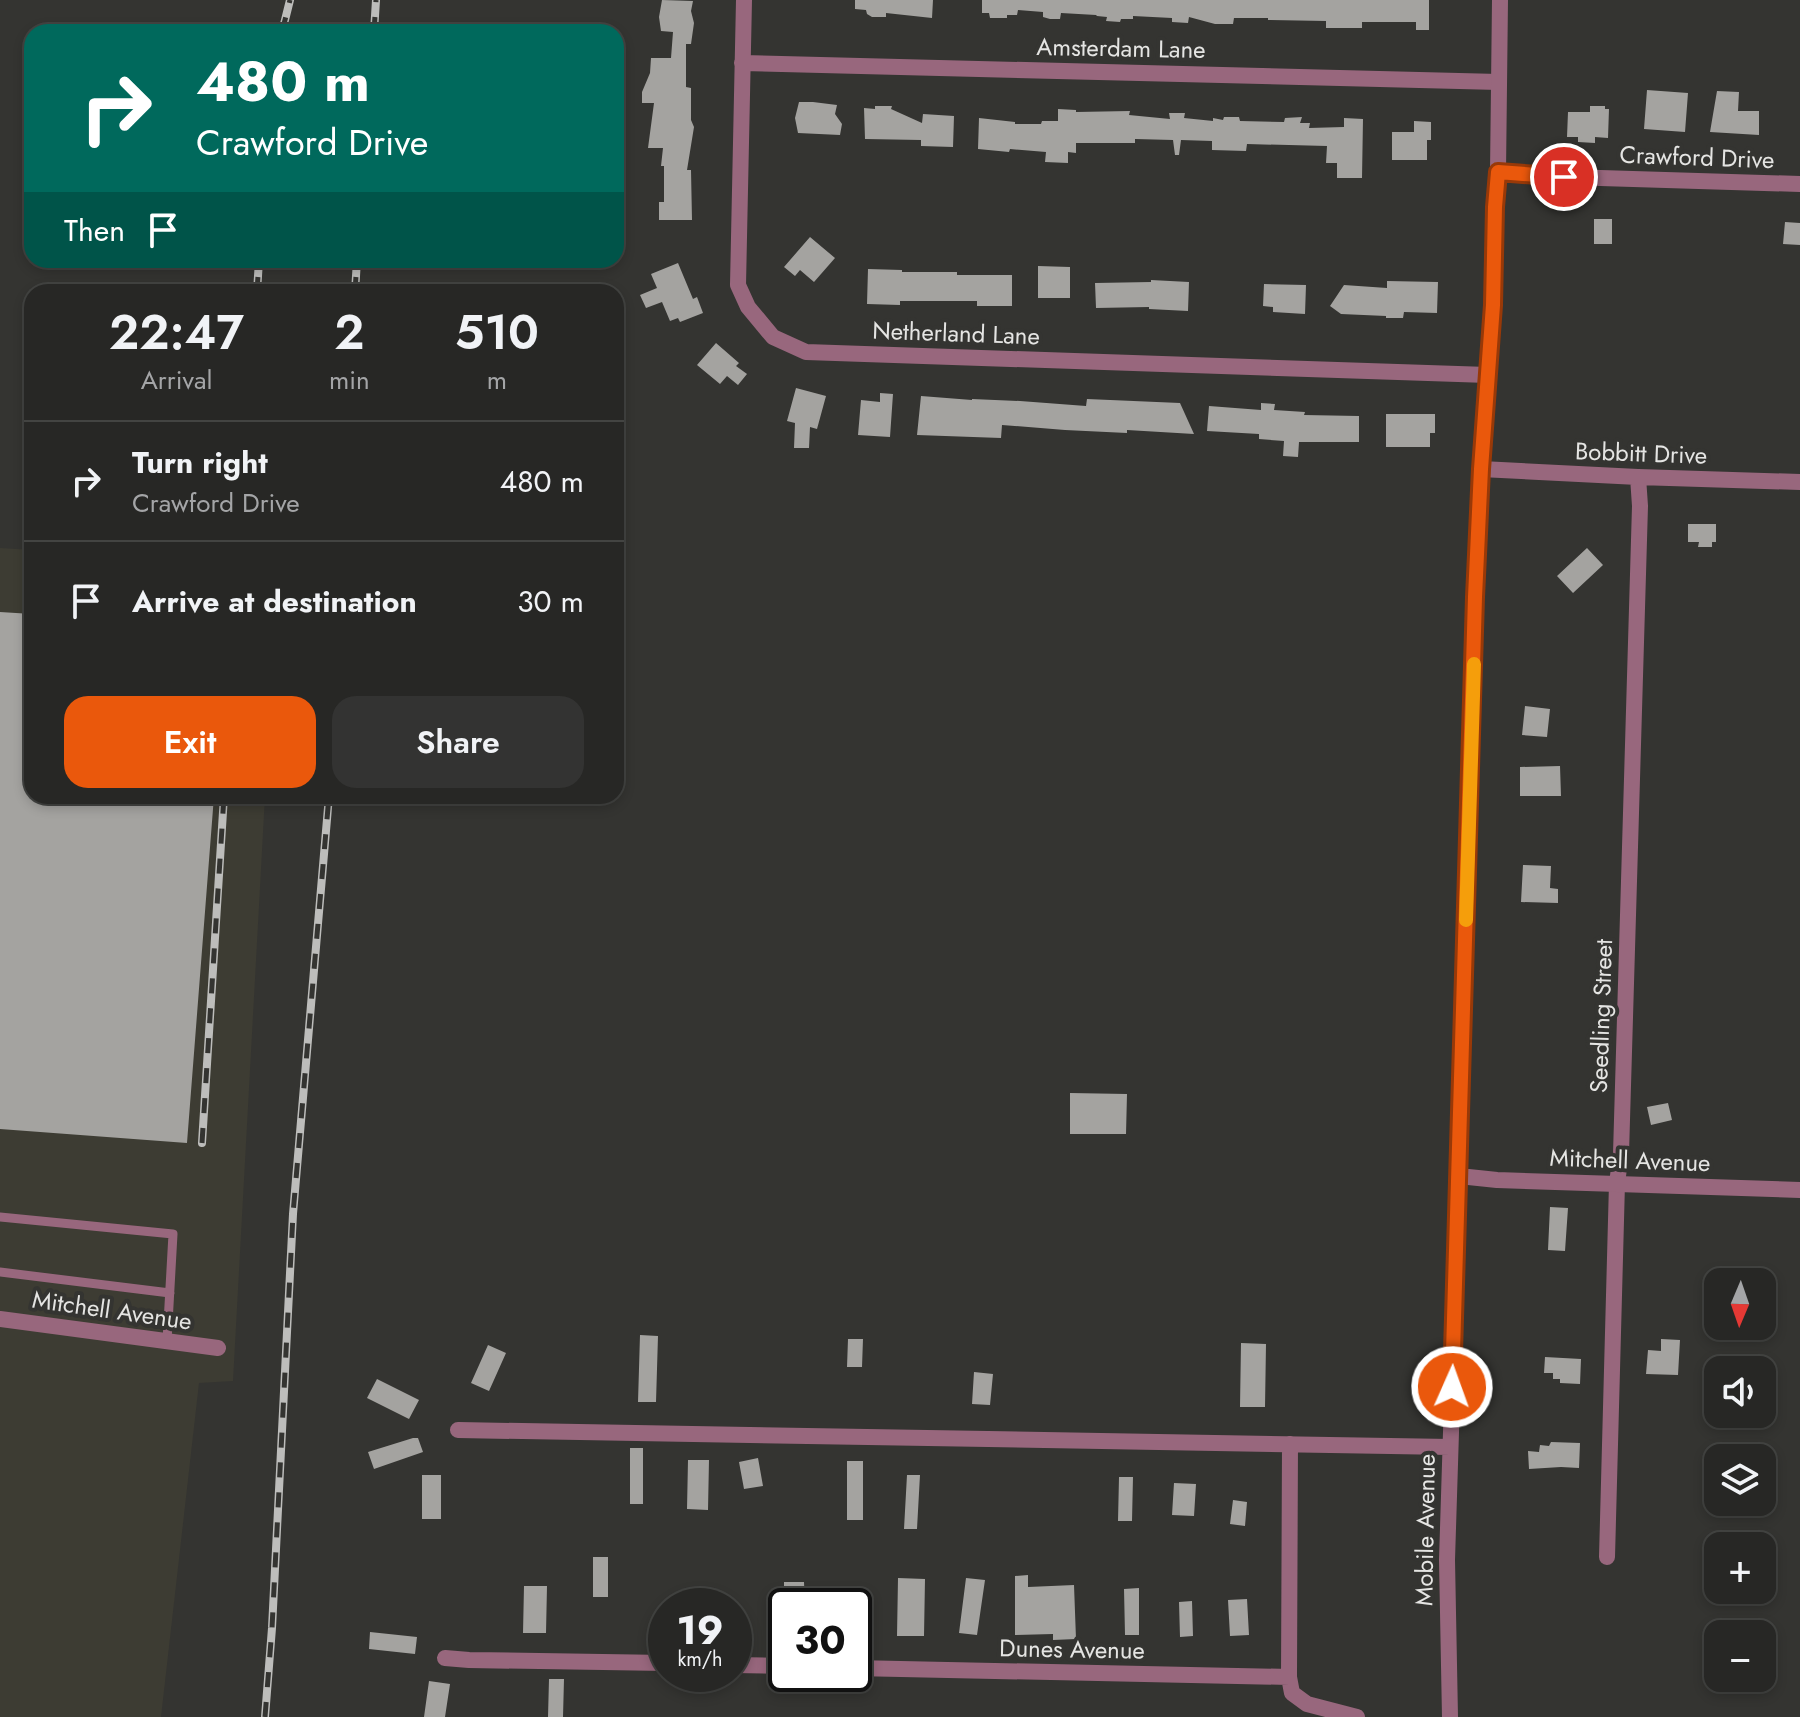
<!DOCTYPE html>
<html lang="en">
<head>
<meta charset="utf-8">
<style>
  :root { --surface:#272725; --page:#333332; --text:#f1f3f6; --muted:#a4a5a7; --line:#434442; --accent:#ea580c }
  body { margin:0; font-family:Jost,sans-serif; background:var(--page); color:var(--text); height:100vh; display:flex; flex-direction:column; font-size:30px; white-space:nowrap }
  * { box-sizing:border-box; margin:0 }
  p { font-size:26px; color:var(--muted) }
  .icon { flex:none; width:44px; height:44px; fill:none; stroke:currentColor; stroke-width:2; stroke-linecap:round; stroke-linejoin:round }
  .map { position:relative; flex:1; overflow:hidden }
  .side { position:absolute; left:24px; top:284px; width:600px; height:520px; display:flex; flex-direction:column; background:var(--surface); border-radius:24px; box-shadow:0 4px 12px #0003,0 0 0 2px var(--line) }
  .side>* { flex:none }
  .top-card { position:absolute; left:24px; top:24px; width:600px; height:244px; border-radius:24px; box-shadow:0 4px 12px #0003,0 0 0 2px var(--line); background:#00695c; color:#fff; overflow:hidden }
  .needle { width:52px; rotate:182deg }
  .buttons { position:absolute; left:1704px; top:1268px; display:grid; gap:16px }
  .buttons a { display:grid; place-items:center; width:72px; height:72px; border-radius:16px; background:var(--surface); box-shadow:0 4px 12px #0003,0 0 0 2px var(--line); font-size:40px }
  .speed { position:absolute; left:648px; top:1588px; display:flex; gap:16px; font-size:40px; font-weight:700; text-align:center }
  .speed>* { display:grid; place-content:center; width:104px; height:104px; border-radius:50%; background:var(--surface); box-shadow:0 4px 12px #0003,0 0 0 2px var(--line); line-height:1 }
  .speed small { font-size:20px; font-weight:400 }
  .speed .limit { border:4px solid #111; border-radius:12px; background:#fff; color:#111 }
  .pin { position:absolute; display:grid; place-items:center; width:68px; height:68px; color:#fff; margin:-34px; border:4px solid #fff; border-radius:50%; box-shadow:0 2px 8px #0007 }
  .me { position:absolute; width:88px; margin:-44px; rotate:2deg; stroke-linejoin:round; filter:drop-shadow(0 0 6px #0008) }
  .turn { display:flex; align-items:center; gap:28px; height:168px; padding:0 40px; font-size:36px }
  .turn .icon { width:104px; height:104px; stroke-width:2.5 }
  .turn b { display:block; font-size:56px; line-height:68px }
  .then { display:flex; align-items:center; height:76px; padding:0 40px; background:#0003; gap:16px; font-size:30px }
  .eta { display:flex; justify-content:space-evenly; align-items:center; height:136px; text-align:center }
  .eta b { font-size:48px; font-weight:600; line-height:56px }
  .action { display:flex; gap:16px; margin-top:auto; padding:16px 40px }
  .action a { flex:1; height:92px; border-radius:24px; background:var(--accent); color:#fff; font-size:32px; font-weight:600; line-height:92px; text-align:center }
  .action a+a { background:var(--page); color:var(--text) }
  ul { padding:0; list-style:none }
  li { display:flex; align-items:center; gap:24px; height:120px; padding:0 40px; border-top:2px solid var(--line) }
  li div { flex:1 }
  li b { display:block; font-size:30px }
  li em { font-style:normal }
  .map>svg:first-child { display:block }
</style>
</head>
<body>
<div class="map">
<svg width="1800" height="1717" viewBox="0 0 1800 1717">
  <rect width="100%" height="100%" fill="#343431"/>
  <path fill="#3d3c33" d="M0 548 32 550V796H265L233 1381 199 1383 161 1717H0Z"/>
  <path fill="#a4a3a0" d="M662 0 693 1 691 11 694 23 691 44H686V87L691 88V120L694 127 687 170H691L692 220H659V202H664V166H661L663 148H648L654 103H642V92L650 73 651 58H671L673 32 661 31 659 17Z
    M855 0H933L932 18 886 13V17H872L867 14 866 10 855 9Z
    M982 0H1429V30H1416V22H1362V28H1326V21L1268 20V18H1234L1233 24H1215L1189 17 1188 23 1172 22V18L1133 16V19H1121L1120 22 1106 21 1107 17 1097 16 1096 15 1061 13 1060 19H1050L1043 17V12L1018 10 1017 15H1007V18H990L989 13H982Z
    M1647 90 1688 93 1685 132 1644 129Z
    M1717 91 1739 92 1738 111H1759V135L1710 132Z
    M799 102H813L837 105 835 114 842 124 840 135 798 133 795 118Z
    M875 106H892L891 109 922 123 923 114 954 116 953 147 921 146V140L865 139 864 108 875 109Z
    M1590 106H1605V109H1609L1608 138 1595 137V143L1578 142V137H1567L1568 112H1590Z
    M1058 109 1076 110V112L1130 111 1129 115 1170 119 1169 113H1185L1184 118 1213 121V118L1223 120 1224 117H1239L1240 121 1284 122 1285 118 1302 117 1300 123H1310L1309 128 1344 127V118L1363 119 1362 178H1337V163H1326L1327 146 1247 144 1246 151 1212 150V141L1181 140 1179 155H1175L1173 140 1135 139V143H1076V153L1068 152V163L1045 162 1046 152 1010 149 1009 152 978 149 979 118 1015 122V124H1041L1042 121H1058Z
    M1414 121 1431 122V140H1427V160H1392V132H1414Z
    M1594 219H1612V244H1594Z
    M1785 222 1800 223V245L1783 244Z
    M810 237 835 258 814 282 800 270 795 276 784 267Z
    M678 263 693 299 697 297 703 313 680 322 678 318 670 321 662 302 646 308 640 295 657 288 651 274Z
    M1038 266 1070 267V298H1038Z
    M868 269 902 270V272H957V275H1012V306H977V301H900V305L867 304Z
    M1151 280 1189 282 1188 311 1149 309V307L1096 308 1095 283 1151 282Z
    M1387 281 1438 282 1437 313 1404 312 1403 318H1386V316L1341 314 1330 306 1344 285 1387 288Z
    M1264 284 1306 285 1305 314 1273 312V307L1263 306Z
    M716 343 739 363 736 366 747 374 738 385 727 376 720 384 697 365Z
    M796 388 826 396 817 429 810 427 809 448H794L795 423 787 421Z
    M880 393 893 394 890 437 858 435 861 400 880 402Z
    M921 396 972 400V399L1020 401 1086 406 1087 399 1180 403 1194 434 1127 430V433L1065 430 1002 425 1001 438 917 435Z
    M1261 403 1275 404 1274 410 1305 412 1304 415 1359 416V442H1299L1298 457 1283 456 1284 441 1259 439V434L1207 431 1209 406 1261 410Z
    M1386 414H1435V433H1430V447H1386Z
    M1688 524H1716V542H1712V547H1698L1699 542H1688Z
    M1587 548 1603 565 1573 593 1557 576Z
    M0 612 32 614V796H214L187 1143 0 1129Z
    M1525 706 1550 709 1547 737 1522 735Z
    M1560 766 1561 796H1520V767Z
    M1523 865 1551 866 1550 888 1558 889V903L1521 902Z
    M1070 1093 1127 1094 1126 1134H1070Z
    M1668 1103 1672 1120 1651 1125 1647 1107Z
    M1550 1207 1568 1208 1565 1251 1548 1250Z
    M640 1335 658 1336 656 1402H638Z
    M848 1339H863L862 1367H847Z
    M1661 1339 1680 1340 1678 1375 1646 1374 1648 1350 1661 1351Z
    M1241 1343 1266 1344 1265 1407H1240Z
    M488 1345 506 1353 489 1391 471 1383Z
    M1545 1357 1581 1359 1580 1384 1560 1383V1379H1553V1373H1544Z
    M974 1372 993 1374 990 1405 972 1404Z
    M377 1379 419 1400 409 1419 367 1398Z
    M413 1438H418L423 1452 374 1469 368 1452Z
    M1551 1442 1580 1443 1579 1468 1561 1467 1529 1469 1528 1451 1539 1452 1540 1445 1549 1446Z
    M630 1448H643V1504H630Z
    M758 1458 763 1486 744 1489 739 1462Z
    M688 1460H709L708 1510 687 1509Z
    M847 1461H863V1520H847Z
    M422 1475H441V1519H422Z
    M907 1475H920L917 1529H904Z
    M1119 1477H1133L1132 1521H1118Z
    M1174 1483 1196 1484 1194 1516 1172 1515Z
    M1233 1500 1247 1502 1245 1526 1230 1524Z
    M593 1557H608V1597H593Z
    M1028 1575V1587L1074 1585 1076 1639 1053 1640V1634L1015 1635V1576Z
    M898 1578 925 1579 924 1636H897Z
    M966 1578 985 1580 977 1635 959 1633Z
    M784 1582H804L805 1606H784Z
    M524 1586H547L546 1633H523Z
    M1139 1588V1635H1125L1124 1589Z
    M1247 1599 1249 1635 1230 1636 1228 1600Z
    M1192 1601 1193 1636 1180 1637 1179 1602Z
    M370 1632 417 1637 415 1654 369 1649Z
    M549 1679H564L563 1717H548Z
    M429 1681 450 1684 445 1717H424Z"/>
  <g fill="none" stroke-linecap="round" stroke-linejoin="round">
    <path stroke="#98677d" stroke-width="9" d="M0 1217 173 1234 167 1341
      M0 1272 170 1293"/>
    <path stroke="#98677d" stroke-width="16" d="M744 0 738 285 748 307 773 337 806 352 1488 375
      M742 63 1499 82
      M1498 172 1535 176 1800 184
      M1481 469 1638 477 1800 482
      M0 1319 218 1348
      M458 1430 1450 1447
      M1290 1444 1289 1677 1292 1693 1307 1704 1357 1717
      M1607 1557 1617 1183 1621 1154 1640 506 1638 477
      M445 1658 469 1660 666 1663
      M734 1665 786 1666
      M854 1668 1289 1677
      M1450 1717 1447 1560 1459 1176"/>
    <path stroke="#98677d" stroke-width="16" d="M1500 0 1498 172 1495 207 1493 305 1481 469 1475 597 1459 1176 1497 1180 1800 1190"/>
    <g stroke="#bdbdbb" stroke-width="8">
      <path id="rail" d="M282 32 290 0
        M374 32 376 0
        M257 292 259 260
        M355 292 357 260
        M202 1143 224 796
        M265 1717 272 1628 293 1214 329 796"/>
    </g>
    <use href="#rail" stroke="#343431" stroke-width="5" stroke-dasharray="15" stroke-linecap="butt"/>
  </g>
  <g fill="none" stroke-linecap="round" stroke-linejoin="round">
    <g stroke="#983908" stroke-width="20">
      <path id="route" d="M1452 1387 1475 597 1481 469 1493 305 1495 207 1498 172 1564 177"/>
    </g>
    <use href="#route" stroke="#ea580c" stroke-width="14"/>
    <path stroke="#f59e0b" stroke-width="14" d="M1466 920 1474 664"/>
  </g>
  <g text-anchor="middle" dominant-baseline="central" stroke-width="8" stroke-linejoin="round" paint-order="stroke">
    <g font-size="24" fill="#e5e5e3" stroke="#343431">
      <text transform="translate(1121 48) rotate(1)">Amsterdam Lane</text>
      <text transform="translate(1697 157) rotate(2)">Crawford Drive</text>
      <text transform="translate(956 333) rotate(2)">Netherland Lane</text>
      <text transform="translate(1641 453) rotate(2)">Bobbitt Drive</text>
      <text transform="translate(1601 1016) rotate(-88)">Seedling Street</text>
      <text transform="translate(1630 1160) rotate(2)">Mitchell Avenue</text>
      <text transform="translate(112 1310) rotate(8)">Mitchell Avenue</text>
      <text transform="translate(1425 1530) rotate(-89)">Mobile Avenue</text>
      <text transform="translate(1072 1649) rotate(1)">Dunes Avenue</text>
    </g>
  </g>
</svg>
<div class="buttons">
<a><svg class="needle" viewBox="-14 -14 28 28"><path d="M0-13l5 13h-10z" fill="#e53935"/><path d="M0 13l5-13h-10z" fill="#a4a5a7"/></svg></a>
<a><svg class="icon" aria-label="sound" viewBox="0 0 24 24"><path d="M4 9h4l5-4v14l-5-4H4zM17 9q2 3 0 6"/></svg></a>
<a><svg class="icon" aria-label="layers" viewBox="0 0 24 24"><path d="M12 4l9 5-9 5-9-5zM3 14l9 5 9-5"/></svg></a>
<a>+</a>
<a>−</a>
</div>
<div class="speed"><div>19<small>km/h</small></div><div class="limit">30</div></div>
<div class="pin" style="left:1564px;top:177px;background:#d93025"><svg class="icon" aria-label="arrive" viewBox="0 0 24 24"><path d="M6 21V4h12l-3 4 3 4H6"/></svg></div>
<svg class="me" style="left:1452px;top:1387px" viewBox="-20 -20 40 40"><circle r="17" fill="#ea580c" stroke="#fff" stroke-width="3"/><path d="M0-11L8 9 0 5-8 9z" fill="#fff"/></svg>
<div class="top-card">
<div class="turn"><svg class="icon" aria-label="right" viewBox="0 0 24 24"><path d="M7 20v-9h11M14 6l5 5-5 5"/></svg><div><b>480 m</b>Crawford Drive</div></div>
<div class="then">Then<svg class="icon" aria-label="arrive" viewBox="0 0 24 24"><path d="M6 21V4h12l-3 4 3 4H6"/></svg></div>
</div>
<section class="side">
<div class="eta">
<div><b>22:47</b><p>Arrival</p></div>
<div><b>2</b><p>min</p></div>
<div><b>510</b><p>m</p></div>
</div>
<ul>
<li><svg class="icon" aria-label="right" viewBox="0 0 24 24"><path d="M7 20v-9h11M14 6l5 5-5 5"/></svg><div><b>Turn right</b><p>Crawford Drive</p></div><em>480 m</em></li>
<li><svg class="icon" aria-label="arrive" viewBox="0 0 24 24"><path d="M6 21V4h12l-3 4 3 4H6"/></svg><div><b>Arrive at destination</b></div><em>30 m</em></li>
</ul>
<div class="action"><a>Exit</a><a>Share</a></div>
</section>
</div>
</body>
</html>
